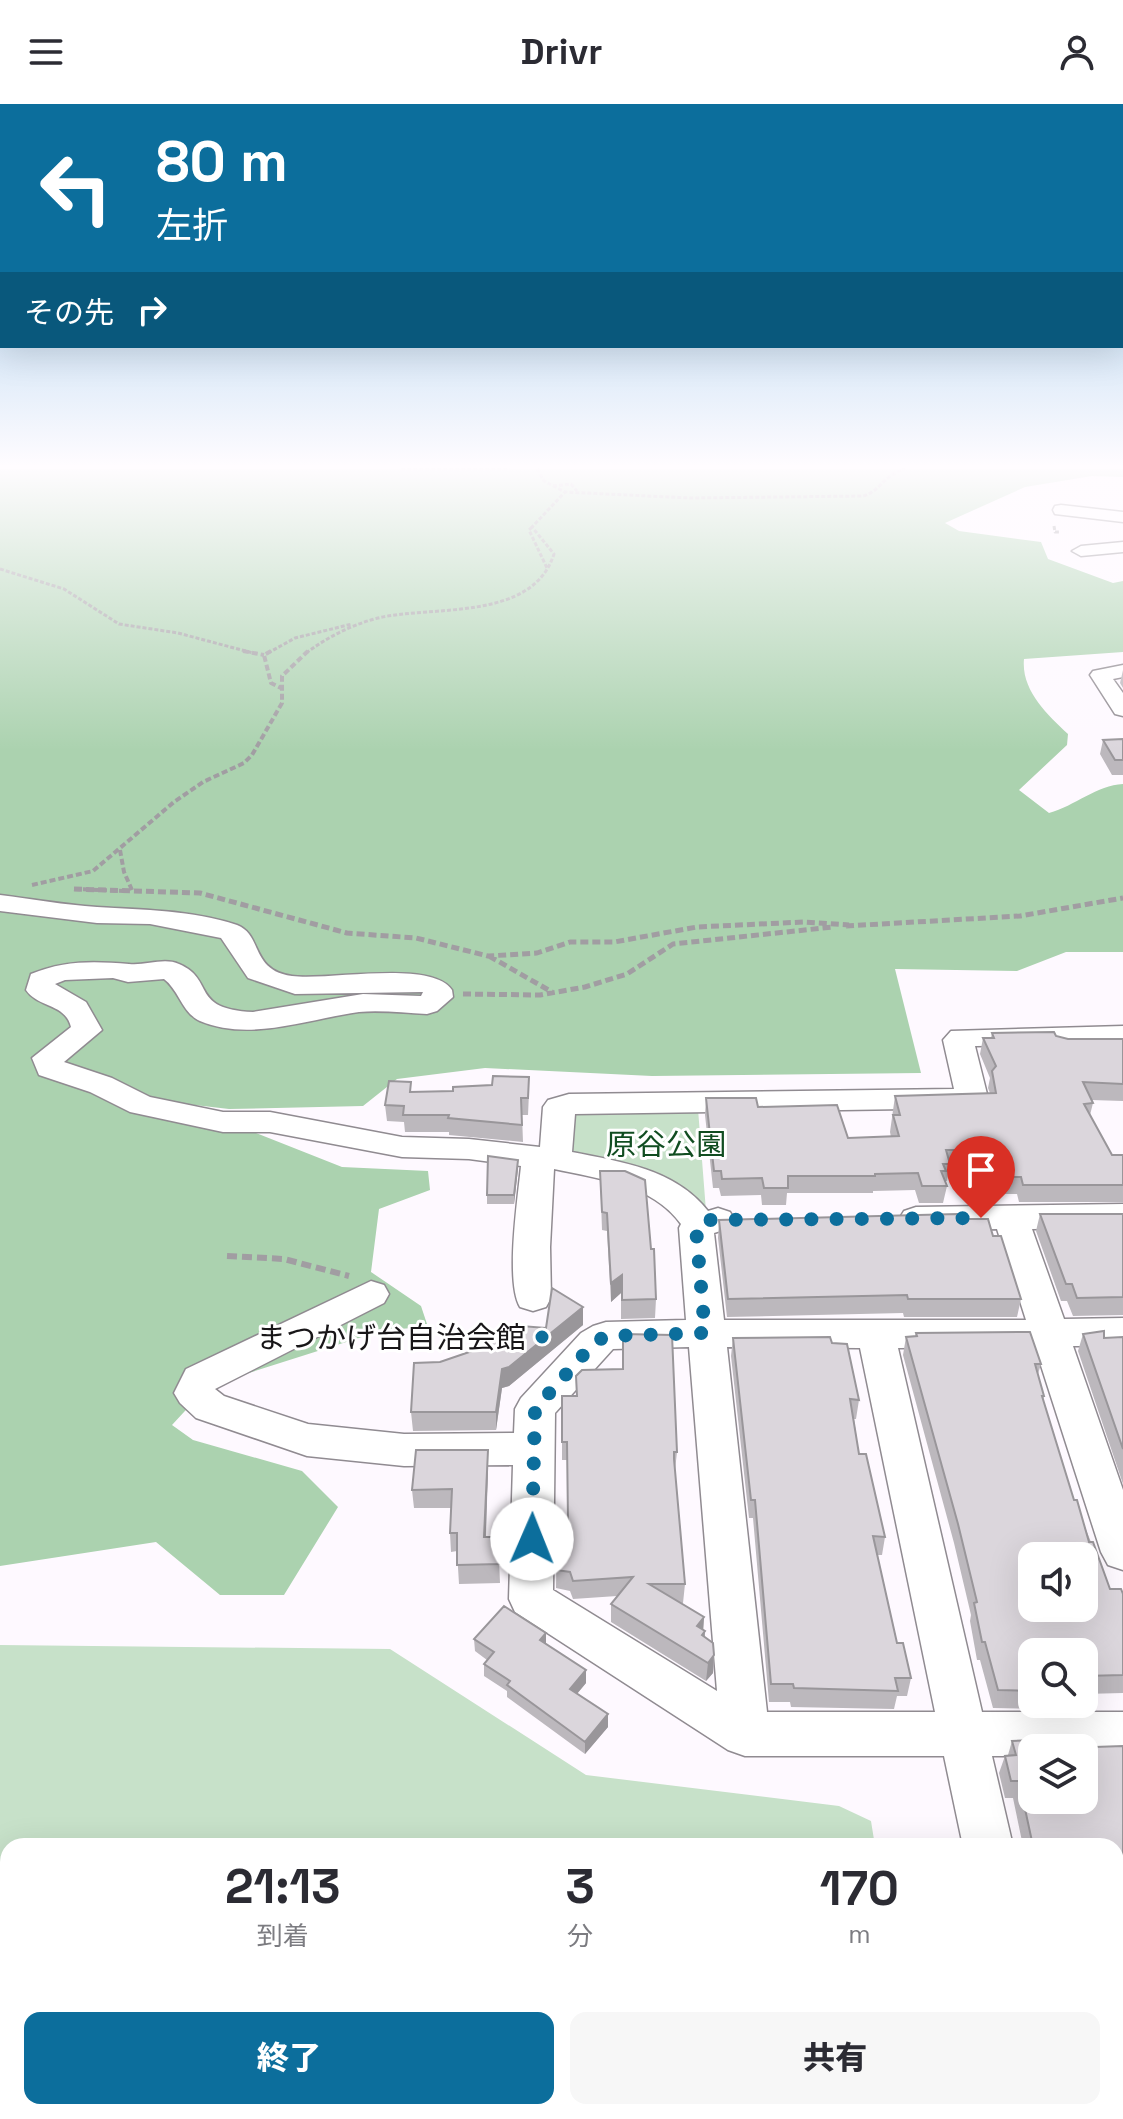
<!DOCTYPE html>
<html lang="ja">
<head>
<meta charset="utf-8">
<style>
  :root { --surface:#fff; --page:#f7f7f7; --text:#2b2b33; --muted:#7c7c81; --accent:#0c6e9c }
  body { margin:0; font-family:"Space Grotesk","Noto Sans JP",sans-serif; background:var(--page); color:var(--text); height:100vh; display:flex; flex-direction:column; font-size:30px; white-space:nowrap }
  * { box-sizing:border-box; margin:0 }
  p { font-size:26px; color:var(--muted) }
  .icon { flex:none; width:44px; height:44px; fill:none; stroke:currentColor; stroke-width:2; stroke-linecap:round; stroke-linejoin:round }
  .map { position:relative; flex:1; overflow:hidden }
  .panel { position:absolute; left:0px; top:1734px; width:1124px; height:282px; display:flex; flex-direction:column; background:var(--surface); border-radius:24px 24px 0 0; box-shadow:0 8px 32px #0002 }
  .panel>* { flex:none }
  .guide { position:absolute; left:0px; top:0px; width:1124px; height:244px; box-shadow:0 8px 32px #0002; background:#0c6e9c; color:#fff; overflow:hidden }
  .controls { position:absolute; left:1018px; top:1438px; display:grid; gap:16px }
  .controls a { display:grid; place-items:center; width:80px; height:80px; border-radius:16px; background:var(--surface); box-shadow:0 8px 32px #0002; font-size:40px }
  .pin { position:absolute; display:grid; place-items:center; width:68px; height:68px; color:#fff; margin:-82px -34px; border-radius:50% 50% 50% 0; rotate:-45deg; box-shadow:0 0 8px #0007 }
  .pin .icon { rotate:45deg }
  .me { position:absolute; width:88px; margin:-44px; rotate:1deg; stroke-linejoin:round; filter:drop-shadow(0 0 6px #0008) }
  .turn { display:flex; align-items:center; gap:28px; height:168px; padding:0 24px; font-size:36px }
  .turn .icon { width:104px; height:104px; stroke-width:2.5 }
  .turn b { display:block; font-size:56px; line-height:68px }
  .then { display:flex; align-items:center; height:76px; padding:0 24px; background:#0003; gap:16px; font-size:30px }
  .eta { display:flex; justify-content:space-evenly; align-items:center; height:136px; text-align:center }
  .eta b { font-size:48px; font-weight:800; line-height:56px }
  .action { display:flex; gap:16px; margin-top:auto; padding:16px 24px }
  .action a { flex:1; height:92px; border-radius:16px; background:var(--accent); color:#fff; font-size:32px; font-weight:800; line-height:92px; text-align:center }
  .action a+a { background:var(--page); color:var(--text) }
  header { display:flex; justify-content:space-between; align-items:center; height:104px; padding:0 24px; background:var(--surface); font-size:36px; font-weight:800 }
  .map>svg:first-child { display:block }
</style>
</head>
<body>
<header><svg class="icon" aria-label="menu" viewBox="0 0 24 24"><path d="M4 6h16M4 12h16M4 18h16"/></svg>Drivr<svg class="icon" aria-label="person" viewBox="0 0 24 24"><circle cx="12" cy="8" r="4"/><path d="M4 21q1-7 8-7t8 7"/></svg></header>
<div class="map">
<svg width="1123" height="2015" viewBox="0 0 1123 2015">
  <rect width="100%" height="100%" fill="#fef9ff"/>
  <path fill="#c7e1c9" d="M698 1005 706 1107 576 1054 570 1047 571 1012 577 1007Z
    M0 1541 390 1545 586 1671 839 1702 871 1717 875 1742H8V2008H919L920 2015H0Z"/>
  <path fill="#abd2af" d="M0 365H1123V373L1092 372 1025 383 945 419 959 427 1041 438 1048 455 1113 479 1123 477V548L1024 555C1021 586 1047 610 1068 630L1067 641 1019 686 1049 709C1075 702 1097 681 1123 680V848H1066L1017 867 895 865 921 969 652 972 485 964 397 975 363 1002 229 1005 143 995 129 1005 256 1029 342 1063 428 1067 430 1086 379 1105 371 1168 421 1202 428 1223 384 1226 208 1282 172 1321 193 1336 302 1367 338 1403 284 1491H220L156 1438 0 1462Z"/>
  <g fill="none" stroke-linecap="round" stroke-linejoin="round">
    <g stroke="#908b91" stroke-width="3">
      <path id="minor" d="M1061 401 1123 408V418L1055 410 1053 406 1055 402Z
        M1123 438V448L1081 452 1072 447 1081 442Z
        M1123 561V573L1113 575 1123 589V612L1115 610 1090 571 1093 567Z
        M0 791C32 795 65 801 97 803 144 806 192 806 237 821 263 831 250 866 292 872 329 877 431 855 452 886L453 893 437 907 427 910C405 909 381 906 359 908 308 915 250 938 200 917 182 909 179 886 164 875L128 878 113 874 65 876 55 880 86 898 102 926 64 958 112 974 150 993 223 1008H270L402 1033 469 1035 540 1043 543 1003 548 996 569 990 954 985 943 936 951 927 1123 922V940L975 942 988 994 983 1001 972 1004 575 1010 572 1048C622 1058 675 1065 708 1107L718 1104 730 1108 735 1116 730 1124 714 1129 724 1216H1026L997 1125 916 1127 904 1123 899 1115 904 1107 916 1103 1123 1100V1124L1032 1125 1064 1215 1123 1214V1242H1073L1123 1386V1466L1108 1461 1101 1448 1035 1243 898 1244 982 1608H1123V1652H1084V1644H1032V1652H992L1013 1742H963L944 1652H745L728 1646 515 1508 509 1495 513 1361 404 1362 307 1352 196 1314 180 1299 174 1289 186 1265 371 1177 384 1181 389 1190 384 1199 215 1285 224 1292 308 1320 404 1330 514 1329 515 1305 521 1294 581 1229 593 1222 606 1218 686 1216 679 1124 681 1120C652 1080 599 1075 554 1065L550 1143 551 1194 546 1203 533 1207 520 1203C505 1178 518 1093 521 1062L469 1055 402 1053 270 1028H223L130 1008 90 988 39 971 32 954 71 923C65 899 38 904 26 886L31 870C64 856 95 857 129 860 145 862 164 853 179 860 216 876 189 905 253 908L363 890 421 892 423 888 295 890 248 874 221 834 150 820 97 819 0 807ZM689 1243 717 1587 553 1486 555 1309 613 1245ZM727 1243 860 1244 935 1608H767Z
        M1022 2008H1080L1082 2015H1024Z"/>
    </g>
    <path stroke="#a19da2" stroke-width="3" stroke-dasharray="4 2" stroke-linecap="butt" d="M401 365H510
      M537 365 544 377 565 388 690 394 863 392C880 388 883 371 905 365
      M553 382 571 380 577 387
      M1054 422 1055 428H1060
      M532 423 529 426 547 464
      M0 465 64 485 119 520 178 529 253 549
      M268 549 295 534 352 520
      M306 549C328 533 351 521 378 514 433 501 532 518 554 450L532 423 565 388"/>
    <path stroke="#a19da2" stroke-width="4" stroke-dasharray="6 3" stroke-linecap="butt" d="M243 547 264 551
      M271 547 264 551 271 579 281 584
      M120 746 124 768 132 786
      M32 781 93 767 174 698 203 678 244 659 252 651 282 599V572L308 547
      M74 785 127 787"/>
    <path stroke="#a19da2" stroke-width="5" stroke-dasharray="8 4" stroke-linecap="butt" d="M74 785 200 789 347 829 416 834 488 852 537 849 570 838H614L697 823 803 818 849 821
      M846 822 1020 812 1123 794
      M489 852 552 888
      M463 890 540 891 585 883 627 870 673 840 833 823"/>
    <path stroke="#a19da2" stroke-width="6" stroke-dasharray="10 5" stroke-linecap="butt" d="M227 1152 284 1155 349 1172"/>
    <use href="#minor" fill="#fff" fill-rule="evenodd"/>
  </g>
  <path fill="#bcb8bd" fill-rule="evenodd" d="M1123 566V584L1120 579Z
    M1123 635V671H1112L1100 650 1103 636Z
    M992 929 1056 932 1068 935H1123V997L1091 996 1093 999 1090 1011 1112 1051H1123V1098H1019L1017 1090H998L989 1063H949L947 1077H945L947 1082 943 1099H919L915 1086 873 1087V1089H787L786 1101H762L761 1091 721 1092 719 1084H713L705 1011 706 994 758 1003 848 1034 891 1033 890 1028 895 992 990 989 988 984 990 974 980 950 983 934H991Z
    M412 988 529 989 528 1011H522L523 1038 449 1031V1028H405L404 1018 387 1017 385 1001Z
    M518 1056 514 1100H487V1091Z
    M600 1067 651 1145 656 1195 655 1214 621 1215V1189L611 1198 607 1127 602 1126Z
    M1040 1110H1123V1211L1073 1212 1067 1197H1061L1036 1127Z
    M959 1115 993 1132 1021 1195 1017 1213H904L903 1209 727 1213 718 1134 719 1116Z
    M583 1203V1221L509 1282 502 1284 496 1326 413 1327 411 1308 440 1258 546 1224Z
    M916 1229 1041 1260 1038 1270 1044 1292 1043 1297 1074 1396 1110 1485 1123 1490V1589L1084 1590V1548H1032V1600H1054L1053 1605 993 1604 980 1556H977L970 1517 971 1511 954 1439 903 1251 906 1233 915 1232Z
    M623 1230 677 1348 675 1366 685 1480 683 1499H680L704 1513 703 1525 705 1533 714 1551 713 1569 706 1577 611 1518V1500L617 1492 573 1495 570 1487 556 1484 557 1417H568L567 1356H562V1292H576L622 1266Z
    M1083 1230 1104 1234 1123 1233V1380L1078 1247Z
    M733 1234 832 1239 859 1296 856 1315H854L859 1350 885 1433 882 1451H877L897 1539 911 1574 907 1592H897L894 1605 791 1603 790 1598H769L753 1414H749L731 1252Z
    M488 1346V1364L486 1433H498L500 1479 459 1480 457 1447 451 1448 450 1429 451 1404H414L412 1386Z
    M474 1535 546 1540 586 1566V1579L577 1590 608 1610V1623L585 1650 507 1593V1587L484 1572V1560L487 1556 475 1547Z
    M1063 1635 1066 1644 1123 1642V2015H1086L1083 2008H1116V1742H1023L1013 1694H1005L999 1669 1005 1652 1008 1651 1012 1637ZM1032 1644H1084V1696H1032Z"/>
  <path fill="#99969a" d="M518 1056V1065L514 1100V1091Z
    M622 1171 621 1189 611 1198V1179Z
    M583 1203V1221L509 1282 502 1284 496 1326V1308L502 1265Z
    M488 1346V1364L485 1452 484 1433Z
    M704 1513 703 1530 705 1527 704 1545 697 1522Z
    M546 1529V1541L540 1536Z
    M714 1551 713 1569 706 1577 708 1559Z
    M586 1566V1579L570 1598V1585Z
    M608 1610V1623L585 1650V1638Z"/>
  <path fill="#dbd6dc" stroke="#99969a" stroke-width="2" fill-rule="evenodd" d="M1123 635V656H1115L1103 636Z
    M1054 928 1056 932 1068 935H1123V980L1083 978 1093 999 1084 1000 1112 1051H1123V1081H1023L1021 1073H1002L993 1046H946L950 1060H943L946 1067H941L947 1082H922L918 1069 875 1070V1072H788V1084H764L762 1074 722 1075 721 1067H714L706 994H756L758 1003 837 1001 848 1034 899 1032 893 1011H900L895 992 996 989 992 967 996 962 983 934H994L992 929Z
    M493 972 529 973 528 994H521L522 1021 448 1014 449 1011H403L404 1002 385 1001 389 977 411 978 410 988 453 987V983L492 981Z
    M488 1052 518 1056 514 1091H487Z
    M600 1067H625L645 1076 651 1145H654L656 1195 622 1196V1171L611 1179 607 1109 602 1108Z
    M957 1110 959 1115H988L993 1132H1001L1021 1195H908L907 1191 728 1195 719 1116Z
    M1040 1110H1123V1193L1077 1194 1072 1180H1066Z
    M552 1184 583 1203 509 1263 502 1265 496 1308H411L414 1259 440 1258 478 1245 508 1221 546 1224Z
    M1104 1227V1234L1123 1233V1345L1083 1230Z
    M1030 1228 1041 1260H1035L1044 1292H1042L1074 1396H1077L1089 1438H1093L1110 1485H1121L1123 1490V1571L1084 1572V1548H1032V1587L998 1586 985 1538H982L974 1499 977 1498 958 1420 906 1233 917 1232 916 1229ZM1032 1452H1084V1504H1032Z
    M623 1230 672 1231 677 1348H674V1355L685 1480H649L704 1513 697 1522 705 1527 702 1531 713 1539 714 1551 708 1559 611 1500 633 1473 573 1477 570 1468 556 1466 557 1417H568L567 1338H562V1292H577L576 1272 582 1266 623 1265Z
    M830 1233 832 1239 847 1240 859 1296 850 1295 859 1350H866L885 1433 873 1432 897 1539H903L911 1574H895L898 1587 794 1584 793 1580H771L755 1396H751L733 1234Z
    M416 1346H488L484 1433H498L500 1460 457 1461V1429H450L452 1385 412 1386Z
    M504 1502 546 1529 540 1536 586 1566 570 1585 608 1610 585 1638 507 1581 510 1577 484 1560 494 1548 474 1535Z
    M1063 1635 1066 1644 1123 1642V2015H1098L1096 2008H1116V1742H1033L1019 1677H1011L1005 1652 1016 1651 1012 1637ZM1032 1644H1084V1696H1032Z"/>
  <linearGradient id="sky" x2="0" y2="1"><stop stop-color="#8bc0ea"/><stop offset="0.56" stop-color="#fffcff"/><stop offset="1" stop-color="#fffcff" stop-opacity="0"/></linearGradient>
  <rect width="1123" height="647" fill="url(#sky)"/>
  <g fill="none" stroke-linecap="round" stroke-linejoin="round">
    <path stroke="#0c6e9c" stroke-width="14" stroke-dasharray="0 25.2" d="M532 1435 535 1305 594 1239 606 1232 705 1229 696 1124 710 1116 981 1114"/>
  </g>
  <circle fill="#0c6e9c" stroke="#fff" stroke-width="3" cx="542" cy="1233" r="8"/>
  <g text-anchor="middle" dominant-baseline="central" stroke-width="6" stroke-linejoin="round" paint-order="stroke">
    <g font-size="30" fill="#114d21" stroke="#fff">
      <text x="666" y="1040">原谷公園</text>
    </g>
    <g font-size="30" fill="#181618" stroke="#fff" text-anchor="end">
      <text x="526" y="1233">まつかげ台自治会館</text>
    </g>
  </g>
</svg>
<div class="controls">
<a><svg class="icon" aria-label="sound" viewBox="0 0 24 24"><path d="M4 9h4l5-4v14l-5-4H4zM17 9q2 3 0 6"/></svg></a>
<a><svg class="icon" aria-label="search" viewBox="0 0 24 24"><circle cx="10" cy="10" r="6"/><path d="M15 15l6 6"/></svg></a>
<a><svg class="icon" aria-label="layers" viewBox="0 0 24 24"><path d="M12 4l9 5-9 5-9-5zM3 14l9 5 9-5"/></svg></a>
</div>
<div class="pin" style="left:981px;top:1114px;background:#d93025"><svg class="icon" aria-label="arrive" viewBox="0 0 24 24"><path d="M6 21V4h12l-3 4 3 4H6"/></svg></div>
<svg class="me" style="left:532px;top:1435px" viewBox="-20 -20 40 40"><circle r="19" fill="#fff"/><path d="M0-13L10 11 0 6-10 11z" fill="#0c6e9c"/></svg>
<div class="guide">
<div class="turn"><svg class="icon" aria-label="left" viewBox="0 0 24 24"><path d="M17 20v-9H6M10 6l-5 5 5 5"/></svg><div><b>80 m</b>左折</div></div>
<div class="then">その先<svg class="icon" aria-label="right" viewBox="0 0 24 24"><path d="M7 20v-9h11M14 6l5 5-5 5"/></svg></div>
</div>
<section class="panel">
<div class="eta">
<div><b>21:13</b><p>到着</p></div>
<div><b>3</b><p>分</p></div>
<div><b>170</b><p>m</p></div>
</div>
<div class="action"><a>終了</a><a>共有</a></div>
</section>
</div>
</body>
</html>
